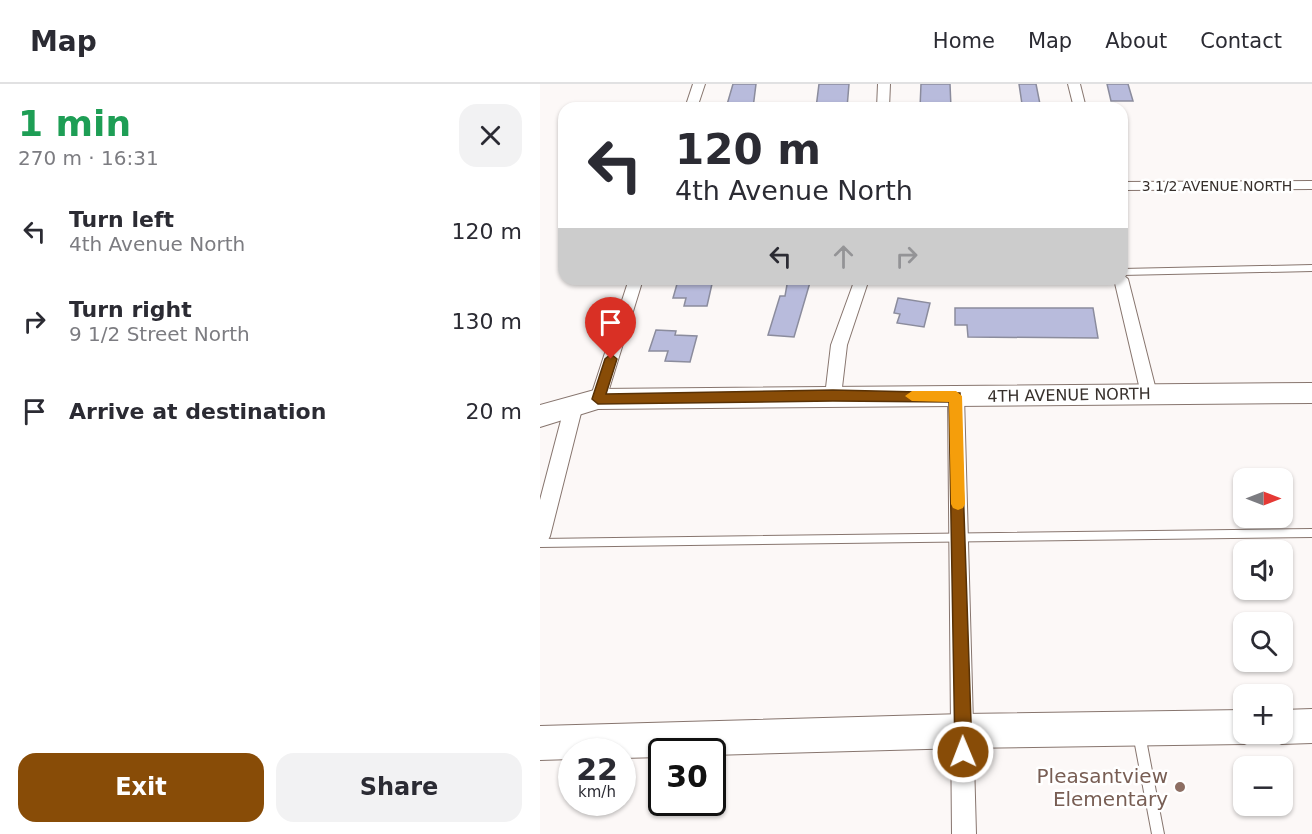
<!DOCTYPE html>
<html lang="en">
<head>
<meta charset="utf-8">
<style>
  :root { --surface:#fff; --page:#f2f2f3; --text:#2b2b33; --muted:#7c7c81; --line:#e1e1e2; --accent:#884c07 }
  body { margin:0; font-family:"DejaVu Sans",sans-serif; background:var(--page); color:var(--text); height:100vh; display:flex; flex-direction:column; font-size:22px; white-space:nowrap }
  * { box-sizing:border-box; margin:0 }
  p { font-size:20px; color:var(--muted) }
  .icon { flex:none; width:33px; height:33px; fill:none; stroke:currentColor; stroke-width:2; stroke-linecap:round; stroke-linejoin:round }
  .map { position:relative; flex:1; overflow:hidden }
  .sheet { display:flex; flex-direction:column; background:var(--surface); width:540px }
  .sheet>* { flex:none }
  .hud { position:absolute; left:18px; top:18px; width:570px; height:183px; border-radius:18px; box-shadow:0 2px 4px #0004; background:#fff; color:var(--text); overflow:hidden }
  .needle { width:39px; rotate:90deg }
  .tools { position:absolute; left:693px; top:384px; display:grid; gap:12px }
  .tools a { display:grid; place-items:center; width:60px; height:60px; border-radius:12px; background:var(--surface); box-shadow:0 2px 4px #0004; font-size:30px }
  .speed { position:absolute; left:18px; top:654px; display:flex; gap:12px; font-size:30px; font-weight:700; text-align:center }
  .speed>* { display:grid; place-content:center; width:78px; height:78px; border-radius:50%; background:var(--surface); box-shadow:0 2px 4px #0004; line-height:1 }
  .speed small { font-size:15px; font-weight:400 }
  .speed .limit { border:3px solid #111; border-radius:9px; background:#fff; color:#111 }
  .pin { position:absolute; display:grid; place-items:center; width:51px; height:51px; color:#fff; margin:-62px -26px; border-radius:50% 50% 50% 0; rotate:-45deg; box-shadow:0 0 6px #0007 }
  .pin .icon { rotate:45deg }
  .me { position:absolute; width:66px; margin:-33px; rotate:359deg; stroke-linejoin:round; filter:drop-shadow(0 0 4px #0008) }
  .turn { display:flex; align-items:center; gap:21px; height:126px; padding:0 18px; font-size:27px }
  .turn .icon { width:78px; height:78px; stroke-width:2.5 }
  .turn b { display:block; font-size:42px; line-height:51px }
  .lanes { display:flex; align-items:center; height:57px; padding:0 18px; background:#0003; justify-content:center; gap:30px; direction:ltr }
  .lanes .off { opacity:.35 }
  .round { display:grid; place-items:center; flex:none; width:63px; height:63px; border-radius:18px; background:var(--page) }
  .headline { display:flex; align-items:center; justify-content:space-between; height:102px; padding:0 18px }
  h1 { font-size:36px; font-weight:700; line-height:45px; color:#1e9e55 }
  .button { display:flex; gap:12px; margin-top:auto; padding:12px 18px }
  .button a { flex:1; height:69px; border-radius:18px; background:var(--accent); color:#fff; font-size:24px; font-weight:700; line-height:69px; text-align:center }
  .button a+a { background:var(--page); color:var(--text) }
  ul { padding:0; list-style:none }
  li { display:flex; align-items:center; gap:18px; height:90px; padding:0 18px }
  li div { flex:1 }
  li b { display:block; font-size:22px }
  li em { font-style:normal }
  header { display:flex; align-items:center; gap:36px; box-sizing:border-box; height:84px; padding:0 30px; background:var(--surface); border-bottom:2px solid var(--line) }
  header strong { font-size:28px }
  nav { display:flex; gap:33px; margin-inline-start:auto; font-size:21px }
  main { display:flex; flex:1; min-height:0 }
  .map>svg:first-child { display:block }
</style>
</head>
<body>
<header>
<strong>Map</strong>
<nav><a>Home</a><a>Map</a><a>About</a><a>Contact</a></nav>
</header>
<main>
<section class="sheet">
<div class="headline"><div><h1>1 min</h1><p>270 m · 16:31</p></div><a class="round"><svg class="icon" aria-label="close" viewBox="0 0 24 24"><path d="M6 6l12 12M18 6L6 18"/></svg></a></div>
<ul>
<li><svg class="icon" aria-label="left" viewBox="0 0 24 24"><path d="M17 20v-9H6M10 6l-5 5 5 5"/></svg><div><b>Turn left</b><p>4th Avenue North</p></div><em>120 m</em></li>
<li><svg class="icon" aria-label="right" viewBox="0 0 24 24"><path d="M7 20v-9h11M14 6l5 5-5 5"/></svg><div><b>Turn right</b><p>9 1/2 Street North</p></div><em>130 m</em></li>
<li><svg class="icon" aria-label="arrive" viewBox="0 0 24 24"><path d="M6 21V4h12l-3 4 3 4H6"/></svg><div><b>Arrive at destination</b></div><em>20 m</em></li>
</ul>
<div class="button"><a>Exit</a><a>Share</a></div>
</section>
<div class="map">
<svg width="772" height="750" viewBox="0 0 772 750">
  <rect width="100%" height="100%" fill="#fcf8f7"/>
  <path fill="#b8bbdc" stroke="#8b8c9d" stroke-width="1.5" d="M193 0H216L213 24H186Z
    M279 0H309L307 24H276Z
    M381 0H410L411 24H380Z
    M479 0H496L500 20H482Z
    M567 0H588L593 17H571Z
    M248 195H271L254 253 228 251 240 212H245Z
    M137 200H172L167 222H144L146 214H133Z
    M358 214 390 219 384 243 357 239 360 230 354 229Z
    M415 224H553L558 254 428 253 427 241H415Z
    M116 246 136 247 135 251 157 252 150 278 125 277 128 267H109Z"/>
  <g fill="none" stroke-linecap="round" stroke-linejoin="round">
    <g stroke="#87756e" stroke-width="2">
      <path id="lane" d="M772 181V187L582 191V185Z
        M772 445V453L0 463V455Z
        M599 644 603 646 605 650 624 750H612L593 650 595 646Z"/>
    </g>
    <g stroke="#87756e" stroke-width="2">
      <path id="street" d="M153 0H165L157 24H145Z
        M338 0H350L349 24H337Z
        M528 0H540L546 24H534Z
        M772 97V105L582 106V98Z
        M582 190 588 195 617 310 615 315 609 317 603 315 601 310 574 195H582Z
        M89 195H103L66 315 64 320 58 322 52 320 50 315Z
        M315 195H329L307 261 301 312 299 317 293 319 287 317 285 312 291 261Z
        M416 305 422 307 424 312 436 750H412L408 312 410 307Z
        M34 314 40 316 43 321 10 452 7 458 0 461V416L25 321 28 316Z"/>
    </g>
    <g stroke="#87756e" stroke-width="2">
      <path id="secondary" d="M772 299V319L58 325 0 343V321L58 305Z
        M772 625V659L742 660 730 655 728 650H742V626Z
        M704 626V650H718L716 655 704 660 423 664 172 671V668H122V673L82 674V668H32V675L0 676V642L423 630Z"/>
    </g>
    <use href="#lane" fill="#fff" fill-rule="evenodd"/>
    <use href="#street" fill="#fff" fill-rule="evenodd"/>
    <use href="#secondary" fill="#fff" fill-rule="evenodd"/>
  </g>
  <path fill="#884c07" stroke="#583105" stroke-width="1.5" d="M71 270 77 275 66 310 293 306 420 309 432 668 429 674 423 676 417 674 415 668 409 318 293 317 58 320 52 315 65 275Z"/>
  <path fill="#f59e0b" d="M372 307H416L422 312 425 420 423 424 418 426 413 424 411 420 409 318 372 317 365 312Z"/>
  <circle fill="#8d6e63" stroke="#fff" stroke-width="2" cx="640" cy="703" r="6"/>
  <g text-anchor="middle" dominant-baseline="central" stroke-width="5" stroke-linejoin="round" paint-order="stroke">
    <g font-size="14" fill="#37302c" stroke="#fff">
      <text x="677" y="102">3 1/2 AVENUE NORTH</text>
    </g>
    <g font-size="16" fill="#37302c" stroke="#fff">
      <text transform="translate(529 311) rotate(-1)">4TH AVENUE NORTH</text>
    </g>
    <g font-size="20" fill="#785e54" stroke="#fff" text-anchor="end">
      <text x="628" y="692">Pleasantview<tspan x="628" dy="23">Elementary</tspan></text>
    </g>
  </g>
</svg>
<div class="tools">
<a><svg class="needle" viewBox="-14 -14 28 28"><path d="M0-13l5 13h-10z" fill="#e53935"/><path d="M0 13l5-13h-10z" fill="#7c7c81"/></svg></a>
<a><svg class="icon" aria-label="sound" viewBox="0 0 24 24"><path d="M4 9h4l5-4v14l-5-4H4zM17 9q2 3 0 6"/></svg></a>
<a><svg class="icon" aria-label="search" viewBox="0 0 24 24"><circle cx="10" cy="10" r="6"/><path d="M15 15l6 6"/></svg></a>
<a>+</a>
<a>−</a>
</div>
<div class="speed"><div>22<small>km/h</small></div><div class="limit">30</div></div>
<div class="pin" style="left:71px;top:275px;background:#d93025"><svg class="icon" aria-label="arrive" viewBox="0 0 24 24"><path d="M6 21V4h12l-3 4 3 4H6"/></svg></div>
<svg class="me" style="left:423px;top:668px" viewBox="-20 -20 40 40"><circle r="17" fill="#884c07" stroke="#fff" stroke-width="3"/><path d="M0-11L8 9 0 5-8 9z" fill="#fff"/></svg>
<div class="hud">
<div class="turn"><svg class="icon" aria-label="left" viewBox="0 0 24 24"><path d="M17 20v-9H6M10 6l-5 5 5 5"/></svg><div><b>120 m</b>4th Avenue North</div></div>
<div class="lanes"><svg class="icon" aria-label="left" viewBox="0 0 24 24"><path d="M17 20v-9H6M10 6l-5 5 5 5"/></svg><svg class="icon off" aria-label="ahead" viewBox="0 0 24 24"><path d="M12 20V5M6 11l6-6 6 6"/></svg><svg class="icon off" aria-label="right" viewBox="0 0 24 24"><path d="M7 20v-9h11M14 6l5 5-5 5"/></svg></div>
</div>
</div>
</main>
</body>
</html>
